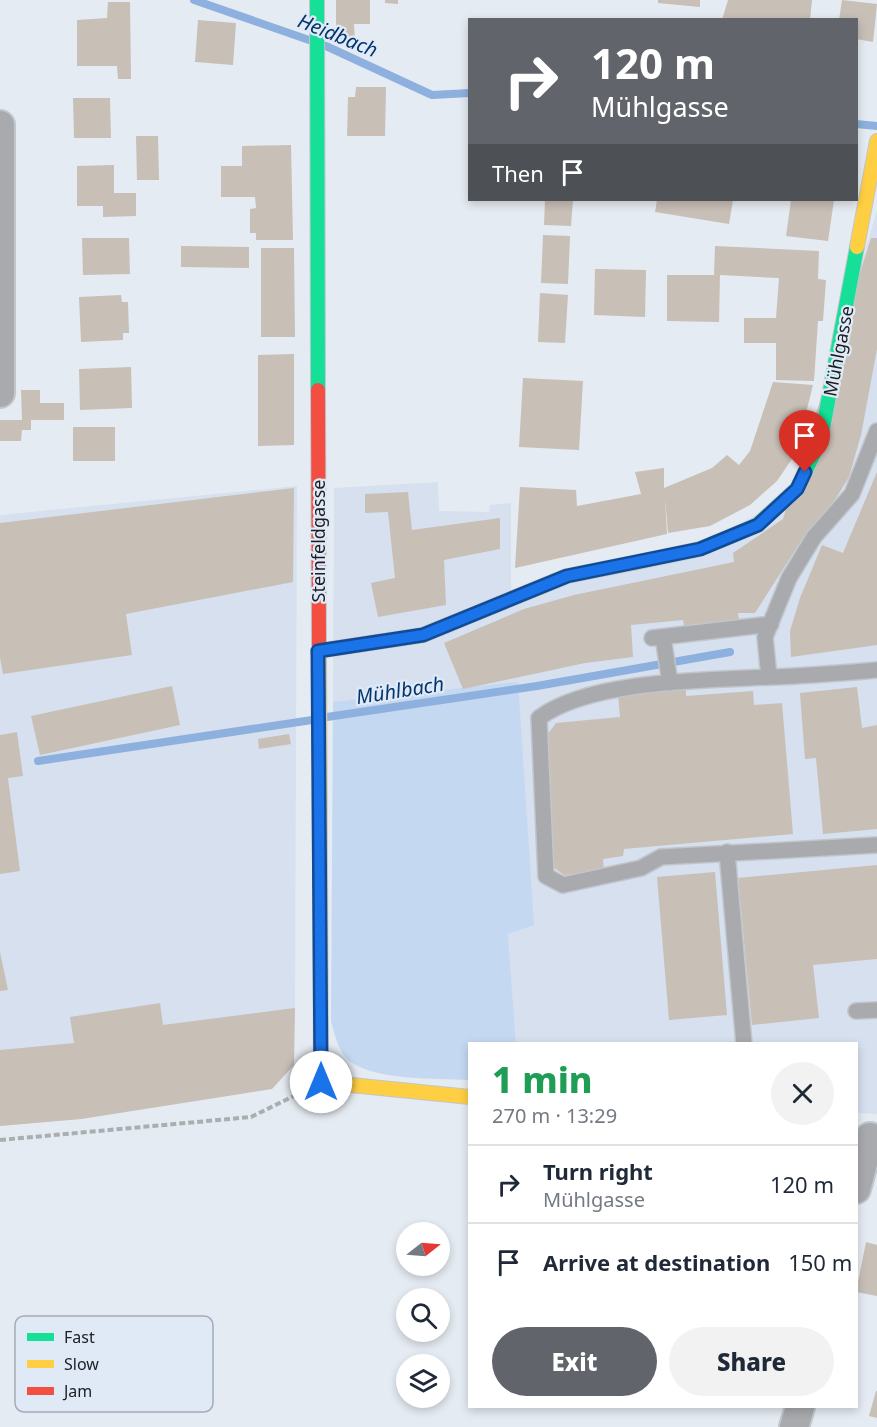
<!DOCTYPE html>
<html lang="en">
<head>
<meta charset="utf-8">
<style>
  :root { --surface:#fff; --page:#f2f2f3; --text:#1f2937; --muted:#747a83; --line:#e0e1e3; --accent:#61656b }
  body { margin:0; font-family:"Noto Sans",sans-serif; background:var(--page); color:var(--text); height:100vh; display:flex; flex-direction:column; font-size:22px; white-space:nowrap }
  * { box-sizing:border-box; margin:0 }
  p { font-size:20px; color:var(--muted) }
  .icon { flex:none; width:33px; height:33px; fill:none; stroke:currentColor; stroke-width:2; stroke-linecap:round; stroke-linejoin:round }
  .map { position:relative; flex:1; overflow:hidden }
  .panel { position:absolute; left:468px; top:1042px; width:390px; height:366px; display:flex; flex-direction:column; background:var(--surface); border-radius:0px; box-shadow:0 3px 9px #0003 }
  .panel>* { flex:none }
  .guide { position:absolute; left:468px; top:18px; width:390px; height:183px; border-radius:0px; box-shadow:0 3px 9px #0003; background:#61656b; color:#fff; overflow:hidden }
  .needle { width:39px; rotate:73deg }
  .controls { position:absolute; left:396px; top:1222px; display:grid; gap:12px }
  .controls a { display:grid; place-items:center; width:54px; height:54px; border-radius:50%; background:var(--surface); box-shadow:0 3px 9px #0003; font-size:30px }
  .pin { position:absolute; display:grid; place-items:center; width:51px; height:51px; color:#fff; margin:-62px -26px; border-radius:50% 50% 50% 0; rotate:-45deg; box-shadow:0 0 6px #0007 }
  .pin .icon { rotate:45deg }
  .me { position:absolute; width:66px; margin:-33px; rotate:0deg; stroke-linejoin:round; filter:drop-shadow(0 0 4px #0008) }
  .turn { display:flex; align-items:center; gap:21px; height:126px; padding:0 24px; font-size:27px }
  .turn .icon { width:78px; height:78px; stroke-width:2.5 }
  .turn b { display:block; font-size:42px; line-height:51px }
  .then { display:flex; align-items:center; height:57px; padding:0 24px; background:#0003; gap:12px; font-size:22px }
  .round { display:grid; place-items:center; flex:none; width:63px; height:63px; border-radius:32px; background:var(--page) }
  .summary { display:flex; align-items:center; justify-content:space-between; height:102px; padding:0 24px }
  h1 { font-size:36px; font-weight:800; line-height:45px; color:#1e9e55 }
  .action { display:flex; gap:12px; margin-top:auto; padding:12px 24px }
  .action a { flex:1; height:69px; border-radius:36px; background:var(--accent); color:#fff; font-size:24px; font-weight:800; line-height:69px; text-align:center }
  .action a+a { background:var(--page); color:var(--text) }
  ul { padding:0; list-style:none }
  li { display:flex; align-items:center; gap:18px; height:78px; padding:0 24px; border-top:2px solid var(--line) }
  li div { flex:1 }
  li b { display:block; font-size:22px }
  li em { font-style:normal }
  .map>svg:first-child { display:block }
</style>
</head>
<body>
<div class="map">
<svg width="877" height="1427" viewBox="0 0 877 1427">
  <rect width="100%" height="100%" fill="#e5ebf2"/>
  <path fill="#d6e0ee" d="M877 210V1114L857 1113 856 1044H516L508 934 333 702 334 488 438 482 439 511 489 512 490 505 511 503V590L700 549 797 489Z
    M297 486 295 1008 272 1089 81 1119 0 1126V515Z"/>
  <path fill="#c4d8f1" d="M518 682 534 925 508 934 516 1044H470L469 1080C436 1078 378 1081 351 1062 338 1053 335 1035 331 1021L333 702Z"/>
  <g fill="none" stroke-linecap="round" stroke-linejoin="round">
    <path stroke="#8db0de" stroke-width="8" d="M194 0 309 40
      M326 46 432 95 470 93
      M856 124 877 126
      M327 717 537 686 730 652
      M38 761 312 720"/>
  </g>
  <path fill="#c8bfb7" d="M336 0H370V24H354L355 44 336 37Z
    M385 0H398V4L385 3Z
    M658 0H700V7L658 3Z
    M728 0H812L810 20H722Z
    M842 0 877 4 873 42 856 39V20H839Z
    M108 2H130L131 79H118L117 66H77V20L107 18Z
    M198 20 236 23 233 65 195 62Z
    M356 87H386L385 136H347L348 97H355Z
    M73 98H110L111 138H74Z
    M136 136H158L159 180H137Z
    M291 145 293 240H256V233H250V209L256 208 255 197H221V166H242V146Z
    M114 165V193H136V216L103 217V206H77V166Z
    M545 200H573L571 226 544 225Z
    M657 200H733L729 224 655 212Z
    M791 200H834L828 241 786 236Z
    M543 235 570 236 568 284 541 283Z
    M82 238H129L130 274 83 275Z
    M871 238H877V349L861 435 849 477 827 513 801 541 755 613H738L739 620 684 626 683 620 631 625 633 657 585 663 463 689 444 643 524 609 574 595 734 562 733 553 783 519Z
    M181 246 249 247V268L181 267Z
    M715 246 819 251 818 279 826 280 823 321H818L814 381 776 380V343H744V318H776L779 278 720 275 719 322 667 321V275H714Z
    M261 248H294L295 337H261Z
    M595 269 646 270 645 317 594 315Z
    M540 293 568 295 565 343 538 342Z
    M121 295 122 302H128L129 333H123V340L81 342 79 297Z
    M294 354V445L258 446V355Z
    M131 367 132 408 80 410 79 369Z
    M523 378 583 381 579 450 519 447Z
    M773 382 813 385 796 453 777 481 750 505 710 526 668 533 665 497 667 534 515 568 520 487 576 490 577 506 641 494 635 472 664 468V488L712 468 727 455 739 465 750 451Z
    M21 390H40V403H64V420H31V430H22L21 441H0V420H22Z
    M73 427H115V461H73Z
    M877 472V645L791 657 790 631 800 598 822 545 843 553Z
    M294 488 293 582 126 614 132 655 3 674 0 658V523Z
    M408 492 412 530 500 518V549L444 560 446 605 378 617 371 583 395 578 388 512 365 513V494Z
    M172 686 180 725 40 755 31 716Z
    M686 687V696L753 691 754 705 782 703 793 834 624 849 623 856 603 859 604 872 564 875 553 867 544 739 556 723 620 717 618 695Z
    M857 687 862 728 877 725V829L823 834 816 758 805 759 800 693Z
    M17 732 23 776 8 778 20 871 0 874V735Z
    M289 734 291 744 259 749 258 739Z
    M877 865V959L813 965 819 1018 752 1025 738 878Z
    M715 872 727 1015 669 1020 657 877Z
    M0 952 8 990 0 991Z
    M160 1003 163 1025 295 1008 294 1065 272 1089 81 1119 0 1126V1050L74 1043 70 1017Z
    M866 1242 877 1245V1296L856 1292Z
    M876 1391H877V1418L869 1416Z"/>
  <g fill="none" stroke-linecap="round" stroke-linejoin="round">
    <g stroke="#c1c6cc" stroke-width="18">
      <path id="lane" d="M663 637 670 683
        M652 638 771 624
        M877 670C842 673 807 676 771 677 708 680 589 680 539 718L546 876 563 885 641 868 661 857 877 845
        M769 677 765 637 789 578 814 537 852 494 877 431
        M727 852 744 1044
        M856 1011 877 1010"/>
    </g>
    <g stroke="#c1c6cc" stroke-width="32">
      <path id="street" d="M0 125V393
        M856 1189 870 1137
        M794 1427 800 1407"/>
    </g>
    <g stroke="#c1c6cc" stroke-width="16">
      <path id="fast" d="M317 0 318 390
        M633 563 700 549 757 525 797 489 821 439 857 247"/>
    </g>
    <g stroke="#c1c6cc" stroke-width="16">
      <path id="slow" d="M857 247 877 141
        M319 647 321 1082 470 1097
        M318 651 423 635 567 576 633 563"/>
    </g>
    <g stroke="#c1c6cc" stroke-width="16">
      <path id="jam" d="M318 390 319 647"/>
    </g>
    <path stroke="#abaeb1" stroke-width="4" stroke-dasharray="6 3" stroke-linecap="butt" d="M0 1140 251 1117 296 1095"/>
    <use href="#lane" stroke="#a8aaad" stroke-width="15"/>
    <use href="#street" stroke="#a8aaad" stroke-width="28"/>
    <use href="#fast" stroke="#16e098" stroke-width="14"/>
    <use href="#slow" stroke="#ffcf43" stroke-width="14"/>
    <use href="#jam" stroke="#f24e42" stroke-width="14"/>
  </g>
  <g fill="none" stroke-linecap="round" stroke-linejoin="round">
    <g stroke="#114b97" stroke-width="15">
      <path id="route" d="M321 1082 318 651 423 635 567 576 700 549 758 525 797 489 805 472"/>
    </g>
    <use href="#route" stroke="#1a73e8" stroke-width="10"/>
  </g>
  <g text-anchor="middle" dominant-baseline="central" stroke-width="4.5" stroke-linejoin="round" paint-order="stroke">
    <g font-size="18" fill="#1a1d22" stroke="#e0eaf7">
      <text transform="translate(838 351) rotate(-79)">Mühlgasse</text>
      <text transform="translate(318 541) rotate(-90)">Steinfeldgasse</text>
    </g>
    <g font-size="20" font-style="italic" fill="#02346d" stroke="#e0eaf7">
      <text transform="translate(338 35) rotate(22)">Heidbach</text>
      <text transform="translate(400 690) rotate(-9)">Mühlbach</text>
    </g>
  </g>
  <rect x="15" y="1316" width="198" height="96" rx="9" fill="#e0eaf7" stroke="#a5acb7" stroke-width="1.5"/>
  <rect x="27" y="1333" width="27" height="8" fill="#16e098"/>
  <rect x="27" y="1360" width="27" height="8" fill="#ffcf43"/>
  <rect x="27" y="1387" width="27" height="8" fill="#f24e42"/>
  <g font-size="16" fill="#1a1d22">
    <text x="64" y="1343">Fast</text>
    <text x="64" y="1370">Slow</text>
    <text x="64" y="1397">Jam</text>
  </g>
</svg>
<div class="controls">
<a><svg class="needle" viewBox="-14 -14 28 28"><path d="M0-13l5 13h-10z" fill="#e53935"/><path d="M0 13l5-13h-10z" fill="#747a83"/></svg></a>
<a><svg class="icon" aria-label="search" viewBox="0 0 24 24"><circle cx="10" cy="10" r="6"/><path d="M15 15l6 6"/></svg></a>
<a><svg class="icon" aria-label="layers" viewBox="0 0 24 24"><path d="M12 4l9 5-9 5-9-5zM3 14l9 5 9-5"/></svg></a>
</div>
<div class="pin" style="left:805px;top:472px;background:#d93025"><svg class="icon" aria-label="arrive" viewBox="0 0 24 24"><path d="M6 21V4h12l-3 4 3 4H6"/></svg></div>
<svg class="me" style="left:321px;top:1082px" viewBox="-20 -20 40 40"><circle r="19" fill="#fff"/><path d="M0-13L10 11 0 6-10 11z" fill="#1a73e8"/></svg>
<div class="guide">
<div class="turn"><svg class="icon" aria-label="right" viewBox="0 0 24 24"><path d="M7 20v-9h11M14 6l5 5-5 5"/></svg><div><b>120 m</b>Mühlgasse</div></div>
<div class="then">Then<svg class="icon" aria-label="arrive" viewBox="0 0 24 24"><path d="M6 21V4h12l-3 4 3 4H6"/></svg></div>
</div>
<section class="panel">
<div class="summary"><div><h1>1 min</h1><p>270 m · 13:29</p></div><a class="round"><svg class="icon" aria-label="close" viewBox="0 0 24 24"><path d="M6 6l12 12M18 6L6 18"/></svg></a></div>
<ul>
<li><svg class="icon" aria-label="right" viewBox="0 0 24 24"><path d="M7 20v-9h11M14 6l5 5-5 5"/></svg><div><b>Turn right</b><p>Mühlgasse</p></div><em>120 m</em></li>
<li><svg class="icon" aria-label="arrive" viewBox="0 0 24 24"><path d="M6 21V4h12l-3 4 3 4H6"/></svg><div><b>Arrive at destination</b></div><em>150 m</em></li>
</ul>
<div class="action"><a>Exit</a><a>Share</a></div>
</section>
</div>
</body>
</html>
